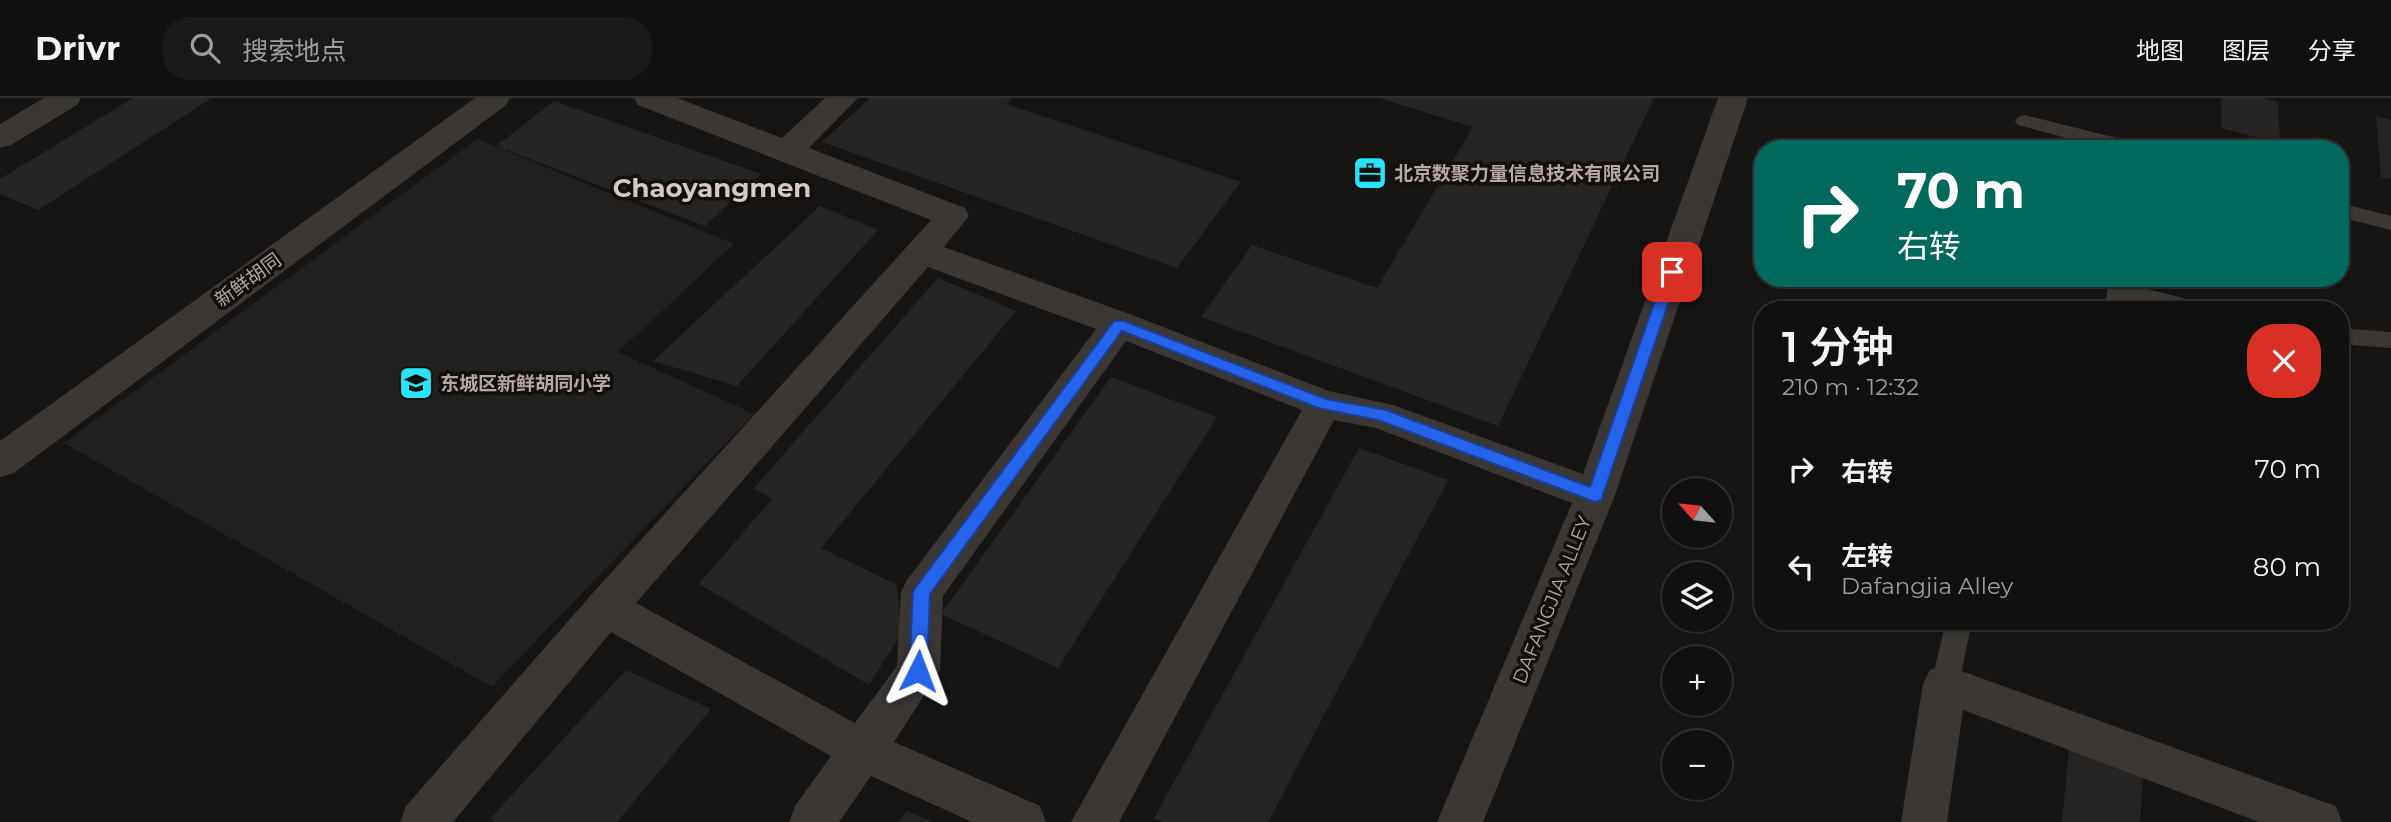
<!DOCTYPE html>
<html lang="zh">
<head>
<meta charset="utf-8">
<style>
  :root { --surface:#10100f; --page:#191918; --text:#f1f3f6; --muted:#9c9d9e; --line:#30302f }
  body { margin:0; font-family:Montserrat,"Noto Sans SC",sans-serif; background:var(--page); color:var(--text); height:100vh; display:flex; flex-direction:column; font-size:26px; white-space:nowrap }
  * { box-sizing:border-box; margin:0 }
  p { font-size:23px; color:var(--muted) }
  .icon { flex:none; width:38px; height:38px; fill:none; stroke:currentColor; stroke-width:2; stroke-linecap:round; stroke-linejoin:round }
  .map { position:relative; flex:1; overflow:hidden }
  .sheet { position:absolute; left:1754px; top:203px; width:595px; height:329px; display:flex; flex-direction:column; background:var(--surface); border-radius:28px; box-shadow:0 2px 5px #0004,0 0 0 2px var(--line) }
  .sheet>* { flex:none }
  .banner { position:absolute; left:1754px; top:42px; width:595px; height:147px; border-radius:28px; box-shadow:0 2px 5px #0004,0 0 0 2px var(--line); background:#00695c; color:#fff; overflow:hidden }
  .needle { width:46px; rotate:297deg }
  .buttons { position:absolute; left:1662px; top:380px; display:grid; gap:14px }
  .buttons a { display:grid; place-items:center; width:70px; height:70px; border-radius:50%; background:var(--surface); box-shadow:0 2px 5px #0004,0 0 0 2px var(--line); font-size:35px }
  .pin { position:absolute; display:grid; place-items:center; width:60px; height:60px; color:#fff; margin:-30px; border-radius:14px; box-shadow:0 4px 10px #0006 }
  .me { position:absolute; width:77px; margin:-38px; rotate:3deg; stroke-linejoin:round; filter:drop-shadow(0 0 5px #0008) }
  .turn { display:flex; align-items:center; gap:24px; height:147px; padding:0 28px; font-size:32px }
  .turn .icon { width:91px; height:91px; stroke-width:2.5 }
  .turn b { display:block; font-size:49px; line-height:60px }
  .round { display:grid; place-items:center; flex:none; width:74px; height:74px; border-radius:28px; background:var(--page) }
  .headline { display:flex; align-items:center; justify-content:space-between; height:119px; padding:0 28px }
  h1 { font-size:42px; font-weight:600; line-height:52px }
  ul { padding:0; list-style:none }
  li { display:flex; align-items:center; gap:21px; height:98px; padding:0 28px }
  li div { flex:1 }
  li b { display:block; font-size:26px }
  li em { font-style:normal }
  header { display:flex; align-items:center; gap:42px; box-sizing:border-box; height:98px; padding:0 35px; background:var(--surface); border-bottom:2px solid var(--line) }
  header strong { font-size:33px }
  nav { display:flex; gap:38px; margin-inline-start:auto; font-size:24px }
  .search { width:490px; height:63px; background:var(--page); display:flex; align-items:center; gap:18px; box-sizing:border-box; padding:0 24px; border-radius:28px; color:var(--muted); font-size:26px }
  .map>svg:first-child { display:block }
</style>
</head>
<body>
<header>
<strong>Drivr</strong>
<div class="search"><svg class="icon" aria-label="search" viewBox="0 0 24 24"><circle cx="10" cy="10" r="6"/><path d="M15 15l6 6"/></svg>搜索地点</div>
<nav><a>地图</a><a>图层</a><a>分享</a></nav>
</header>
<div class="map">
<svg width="2391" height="724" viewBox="0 0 2391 724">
  <rect width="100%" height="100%" fill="#161514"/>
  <path fill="#232120" d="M477 41 734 146 618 254 754 316 492 589 64 345Z"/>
  <path fill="#272524" d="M133 0H212L38 112 0 96V81Z
    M870 0H1012L1006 6 1241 84 1177 170 822 44Z
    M1379 0H1654L1498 328 1201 219 1252 147 1377 190 1473 29Z
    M2221 0H2264L2278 4 2280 45 2221 30Z
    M554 3 761 76 705 128 496 48Z
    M2376 18 2391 22V81L2381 79Z
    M820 108 878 132 737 288 653 263Z
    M938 180 1016 213 821 450 897 487 901 536 869 587 699 486 772 401 754 390Z
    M1111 279 1217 319 1058 570 941 516Z
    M1359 350 1448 382 1268 724H1163L1154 720Z
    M626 572 711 611 617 724H495L490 721Z
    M2071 631 2144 659 2140 724H2062Z
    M907 713 932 724H898Z"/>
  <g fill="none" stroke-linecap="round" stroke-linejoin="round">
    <path fill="#3b3735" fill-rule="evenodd" d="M2025 17 2141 46 2144 51H2108L2018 27 2015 23 2018 19Z
      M2340 105 2391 118V132L2340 119Z
      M2117 183 2205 206 2208 212H2166L2127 201 2126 212H2104L2109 185Z
      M2340 230 2391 234V250L2340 246Z
      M1946 523H1972L1959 586 1955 595 1945 598 1935 595 1931 586Z"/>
    <path fill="#3b3735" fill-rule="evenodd" d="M44 0H81L77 7 11 47 0 50V26Z
      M475 0H510L506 7 14 375 0 379V343Z
      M634 0H677L782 40 825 0H858L809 50 965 110 969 118 944 149 1132 217 1329 293 1393 307 1583 376 1718 0H1748L1615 397 1483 724H1437L1572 405 1376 330 1334 322 1119 724H1071L1302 312 1126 243 943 498 940 573 894 644 1040 708 1046 724H972L871 678 839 724H789L795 708 831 658 611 534 453 724H400L406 708 591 497 931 122 638 7ZM928 169 1096 231 907 482 901 494 897 568 855 625 636 505Z
      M1945 567 2319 702 2336 708 2342 724H2259L1963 612 1947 724H1901L1923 586 1930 572Z"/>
  </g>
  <path fill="#2563eb" stroke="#184099" stroke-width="2" d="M1672 169 1679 174 1603 397 1601 402 1595 404 1378 322 1318 310 1122 233 930 496 927 573 925 579 918 581 912 579 909 573 913 494 916 489 1114 223H1124L1326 301 1386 312 1590 389 1665 174Z"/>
  <defs>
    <g id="office-square" transform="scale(1.75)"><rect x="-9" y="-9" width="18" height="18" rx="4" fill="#28e4fa" stroke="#11100f"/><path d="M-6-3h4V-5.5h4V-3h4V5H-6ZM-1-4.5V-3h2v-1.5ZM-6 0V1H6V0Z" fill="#111"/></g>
    <g id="school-square" transform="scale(1.75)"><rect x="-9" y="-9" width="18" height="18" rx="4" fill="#28e4fa" stroke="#11100f"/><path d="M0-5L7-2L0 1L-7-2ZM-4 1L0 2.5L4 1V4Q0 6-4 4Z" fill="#111"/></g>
  </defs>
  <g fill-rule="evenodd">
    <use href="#office-square" x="1370" y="75"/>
    <use href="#school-square" x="416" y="285"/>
  </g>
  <g text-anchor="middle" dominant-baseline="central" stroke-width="7" stroke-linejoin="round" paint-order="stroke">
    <g font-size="19" font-weight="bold" fill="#b7a8a5" stroke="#11100f" text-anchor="start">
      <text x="1394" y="75">北京数聚力量信息技术有限公司</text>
      <text x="440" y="285">东城区新鲜胡同小学</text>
    </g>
    <g font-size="19" fill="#b7a8a5" stroke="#11100f">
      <text transform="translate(248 182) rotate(-36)">新鲜胡同</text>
      <text transform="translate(1552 502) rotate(-68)">DAFANGJIA ALLEY</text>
    </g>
    <g font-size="26" font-weight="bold" fill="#d3c9c6" stroke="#11100f">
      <text x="712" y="90">Chaoyangmen</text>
    </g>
  </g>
</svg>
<div class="buttons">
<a><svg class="needle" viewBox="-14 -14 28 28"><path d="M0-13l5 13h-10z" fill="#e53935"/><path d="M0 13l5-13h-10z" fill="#9c9d9e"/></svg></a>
<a><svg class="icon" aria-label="layers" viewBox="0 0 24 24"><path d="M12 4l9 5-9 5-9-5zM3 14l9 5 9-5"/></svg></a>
<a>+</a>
<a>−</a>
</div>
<div class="pin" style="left:1672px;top:174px;background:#d93025"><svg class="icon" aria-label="arrive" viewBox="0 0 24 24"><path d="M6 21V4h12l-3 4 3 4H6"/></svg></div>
<svg class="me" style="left:918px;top:573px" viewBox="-20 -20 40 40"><path d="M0-17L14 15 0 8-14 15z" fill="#2563eb" stroke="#fff" stroke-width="4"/></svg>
<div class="banner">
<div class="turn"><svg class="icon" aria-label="right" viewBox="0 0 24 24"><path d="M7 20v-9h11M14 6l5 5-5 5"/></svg><div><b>70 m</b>右转</div></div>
</div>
<section class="sheet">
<div class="headline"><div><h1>1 分钟</h1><p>210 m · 12:32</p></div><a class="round" style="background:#d93025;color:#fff"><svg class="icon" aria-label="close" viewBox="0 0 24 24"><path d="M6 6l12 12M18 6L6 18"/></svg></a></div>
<ul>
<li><svg class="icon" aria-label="right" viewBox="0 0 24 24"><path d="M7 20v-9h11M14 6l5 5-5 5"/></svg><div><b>右转</b></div><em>70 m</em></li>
<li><svg class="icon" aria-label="left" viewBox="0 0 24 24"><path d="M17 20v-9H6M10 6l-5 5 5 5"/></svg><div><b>左转</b><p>Dafangjia Alley</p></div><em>80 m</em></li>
</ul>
</section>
</div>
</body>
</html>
